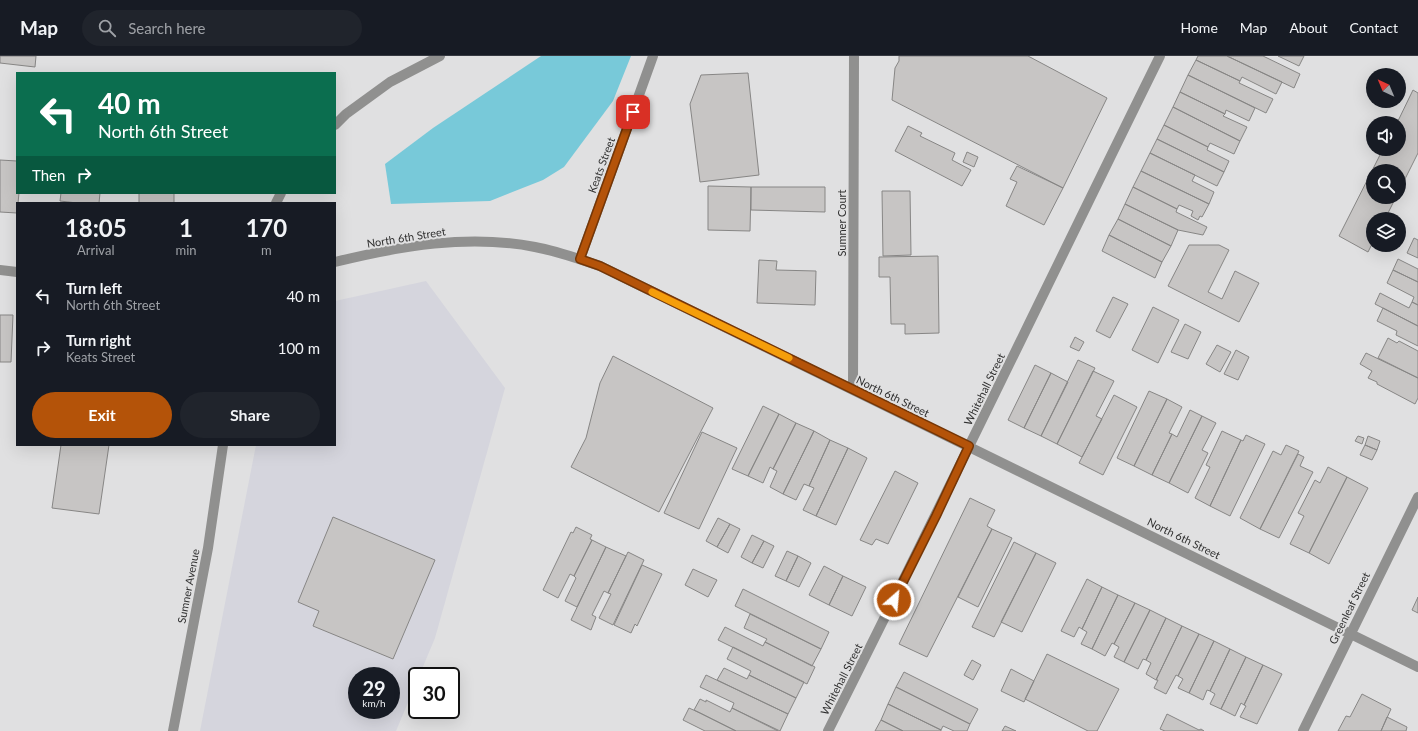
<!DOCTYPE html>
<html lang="en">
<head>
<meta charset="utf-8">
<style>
  :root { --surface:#171b24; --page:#20242c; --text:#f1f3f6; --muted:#9ea1a6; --line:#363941; --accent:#b45309 }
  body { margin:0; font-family:Lato,sans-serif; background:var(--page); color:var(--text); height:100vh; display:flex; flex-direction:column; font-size:15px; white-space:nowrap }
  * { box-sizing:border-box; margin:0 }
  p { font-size:13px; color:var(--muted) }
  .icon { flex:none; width:22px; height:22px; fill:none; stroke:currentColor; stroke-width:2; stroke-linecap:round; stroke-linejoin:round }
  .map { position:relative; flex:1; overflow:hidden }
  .side { position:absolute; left:16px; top:146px; width:320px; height:244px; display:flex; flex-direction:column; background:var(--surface); border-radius:0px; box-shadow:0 4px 16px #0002 }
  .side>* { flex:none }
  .hud { position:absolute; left:16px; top:16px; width:320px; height:122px; border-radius:0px; box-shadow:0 4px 16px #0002; background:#0b6e4f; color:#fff; overflow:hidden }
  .needle { width:26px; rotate:316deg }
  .buttons { position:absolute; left:1366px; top:12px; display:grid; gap:8px }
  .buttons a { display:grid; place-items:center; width:40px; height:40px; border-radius:50%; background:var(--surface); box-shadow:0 4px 16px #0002; font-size:20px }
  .speed { position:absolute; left:348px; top:611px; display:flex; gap:8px; font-size:20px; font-weight:700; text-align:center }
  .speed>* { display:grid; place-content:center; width:52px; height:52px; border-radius:50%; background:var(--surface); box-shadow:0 4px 16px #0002; line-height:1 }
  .speed small { font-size:10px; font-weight:400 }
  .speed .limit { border:2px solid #111; border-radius:6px; background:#fff; color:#111 }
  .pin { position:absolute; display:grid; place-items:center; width:34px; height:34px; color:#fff; margin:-17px; border-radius:8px; box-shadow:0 2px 6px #0006 }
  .me { position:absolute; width:44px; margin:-22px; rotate:27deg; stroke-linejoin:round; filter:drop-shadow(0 0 3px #0008) }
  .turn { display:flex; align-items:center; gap:14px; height:84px; padding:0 16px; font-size:18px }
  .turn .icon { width:52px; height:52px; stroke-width:2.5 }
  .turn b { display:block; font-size:28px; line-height:34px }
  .then { display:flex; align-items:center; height:38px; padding:0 16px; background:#0003; gap:8px; font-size:15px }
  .eta { display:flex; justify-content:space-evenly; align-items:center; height:68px; text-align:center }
  .eta b { font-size:24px; font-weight:700; line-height:28px }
  .button { display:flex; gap:8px; margin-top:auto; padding:8px 16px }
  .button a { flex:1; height:46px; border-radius:24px; background:var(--accent); color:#fff; font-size:16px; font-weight:700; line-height:46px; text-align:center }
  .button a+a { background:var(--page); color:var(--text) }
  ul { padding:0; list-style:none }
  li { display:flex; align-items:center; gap:12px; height:52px; padding:0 16px }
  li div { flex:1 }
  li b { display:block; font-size:15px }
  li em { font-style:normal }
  header { display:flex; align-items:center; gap:24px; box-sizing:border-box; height:56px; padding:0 20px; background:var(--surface); border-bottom:1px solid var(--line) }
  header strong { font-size:19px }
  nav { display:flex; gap:22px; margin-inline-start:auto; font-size:14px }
  .search { width:280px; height:36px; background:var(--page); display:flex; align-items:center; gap:10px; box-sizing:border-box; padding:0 14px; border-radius:22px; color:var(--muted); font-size:15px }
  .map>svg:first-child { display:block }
</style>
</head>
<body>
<header>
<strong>Map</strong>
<div class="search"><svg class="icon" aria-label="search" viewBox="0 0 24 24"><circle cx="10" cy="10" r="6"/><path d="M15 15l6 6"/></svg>Search here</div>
<nav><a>Home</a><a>Map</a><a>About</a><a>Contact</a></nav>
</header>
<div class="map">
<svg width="1418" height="675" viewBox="0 0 1418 675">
  <rect width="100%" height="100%" fill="#e0e0e1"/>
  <path fill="#d5d5dd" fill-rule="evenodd" d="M426 225 505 332 435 582 419 620H417V625L396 675H200L256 389H335V245ZM357 620H391V654H357Z"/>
  <path fill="#78c9d9" d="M541 0H631L613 45 564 111 543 124 490 145 391 148 385 108 433 72Z"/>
  <path fill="#c7c5c4" stroke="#878685" d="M0 0H36L35 11 0 7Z
    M899 0H1028L1107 42 1063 132 892 44 895 12 899 5Z
    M1198 0H1227L1282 26 1276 38 1242 21 1240 25 1196 4Z
    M1227 0H1263L1300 18 1294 32Z
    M1278 0H1304L1299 10Z
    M1196 4 1240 25 1239 27 1273 43 1266 57 1188 19Z
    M748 17 759 119 700 126 690 48 701 19Z
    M1188 19 1255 52 1249 65 1226 54 1225 58 1180 36Z
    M1413 34 1418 37V97L1399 135V115H1373V141H1396L1385 163H1373V186L1368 196 1339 180 1383 93H1399V67H1397Z
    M1180 36 1225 58 1223 60 1247 71 1240 85 1173 51Z
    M1173 51 1240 85 1234 98 1210 87 1208 91 1164 69Z
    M1164 69 1208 91 1207 94 1229 105 1224 116 1157 83Z
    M908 70 922 77 920 80 955 97 952 104 971 114 962 130 895 95Z
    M1157 83 1224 116 1217 130 1150 97Z
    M967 96 978 101 974 111 963 106Z
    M1150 97 1195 119 1192 125 1214 136 1209 148 1141 115Z
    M0 104 17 105V137H19L17 157 0 156Z
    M1017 110 1063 132 1044 169 1006 150 1017 126 1010 123Z
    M1141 115 1209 148 1202 161 1200 160 1198 164 1191 160 1193 155 1179 149 1177 153 1133 131Z
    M708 130 751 131 750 175 708 174Z
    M751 131H825V156L751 154Z
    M1133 131 1177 153 1176 156 1207 171 1203 179 1178 174 1125 148Z
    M882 135H910L911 199 883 200Z
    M61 137H100L99 147H77L60 145Z
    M139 137H174V147H139Z
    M1125 148 1178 174 1171 190 1118 163Z
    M1118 163 1171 190 1162 206 1109 179Z
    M1109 179 1162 206 1155 222 1102 195Z
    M1414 182 1418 184V202L1407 197Z
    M1189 189H1219L1229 194 1208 236 1222 243 1235 215 1259 227 1239 266 1168 230Z
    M938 200 939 277 905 278V268H891L890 221H879V201Z
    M1398 203 1418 213V226L1393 214Z
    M759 204 777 205 776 214 816 215 815 249 757 247Z
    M1393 214 1418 226V249L1412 246 1414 241 1387 227Z
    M1380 237 1409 252 1412 246 1418 249V270L1375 248Z
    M1113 241 1128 248 1110 282 1096 275Z
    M1153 251 1179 264 1158 307 1132 294Z
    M1383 252 1418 270V290L1396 279 1397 275 1377 265Z
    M0 259H13L11 306H0Z
    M1185 268 1201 276 1188 303 1171 296Z
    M1075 281 1084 286 1079 295 1070 291Z
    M1388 282 1397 287 1399 285 1418 295V322L1378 302Z
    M1217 289 1231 296 1220 316 1206 308Z
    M1236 294 1249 301 1238 324 1224 318Z
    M1366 297 1418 322V342L1415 348 1377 328V326L1368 322 1372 315 1360 308Z
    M613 300 713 352 659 456 571 411 586 382 600 327Z
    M1078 304 1095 312 1057 388 1041 380Z
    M1035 309 1051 317 1024 372 1008 364Z
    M1093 315 1114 325 1096 360 1102 363 1082 401 1057 388Z
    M1051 317 1068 326 1041 380 1024 372Z
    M1149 335 1167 343 1134 410 1117 402Z
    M1114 339 1137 351 1103 419 1079 407Z
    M1167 343 1182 351 1169 377 1172 378 1152 419 1134 410Z
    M763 350 779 358 748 420 732 413Z
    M1190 354 1202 360 1169 427 1152 419 1172 378 1177 381Z
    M779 358 796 367 773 413 770 411 763 427 748 420Z
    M1202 360 1216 367 1202 394 1208 397 1188 437 1169 427Z
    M796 367 814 375 783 438 770 431 777 415 773 413Z
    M814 375 830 384 809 430 804 428 796 444 783 438Z
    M1222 375 1241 384 1210 450 1195 442 1210 411 1206 409Z
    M702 376 737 392 699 473 664 457Z
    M1246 379 1265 388 1230 460 1210 450 1241 384 1243 385Z
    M1358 380 1364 382 1362 388 1355 385Z
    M1368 380 1380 385 1377 394 1365 389Z
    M830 384 848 392 816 460 803 454 814 432 809 430Z
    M61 389H109L99 458 52 452Z
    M1286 389 1299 395 1260 473 1240 462 1273 395 1281 399Z
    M1365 389 1377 394 1372 404 1360 399Z
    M848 392 867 402 836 469 816 460Z
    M1298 398 1304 401 1300 410 1313 416 1279 482 1260 473Z
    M1328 411 1347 421 1309 497 1290 488 1304 460 1298 457 1315 424 1320 427Z
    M895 415 918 427 888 488 876 483 872 489 860 484Z
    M1347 421 1368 432 1329 508 1309 497Z
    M970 442 995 454 987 470 992 473 927 601 899 588Z
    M333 461 435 504 393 603 313 570 319 555 298 546Z
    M718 462 730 468 717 491 706 485Z
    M730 468 740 473 728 497 717 491Z
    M576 471 592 479 590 483 592 484 574 520 570 518 558 542 543 534 571 476 573 477Z
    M992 473 1012 482 978 551 958 541Z
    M752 479 764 485 752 507 741 501Z
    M592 484 606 491 577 551 565 545 576 522 574 520Z
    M764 485 774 490 763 512 752 507Z
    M1014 486 1036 497 994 581 972 571Z
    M606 491 626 500 608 537 604 535 592 559 596 561 591 574 571 564Z
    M787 495 798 500 786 525 775 520Z
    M628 496 644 504 613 569 599 562 611 538 608 537Z
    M1036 497 1056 507 1022 576 1001 566Z
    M798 500 811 507 799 531 786 525Z
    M642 509 662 518 637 570 635 568 631 577 614 569Z
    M824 510 843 520 829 549 809 539Z
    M693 513 717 524 708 541 685 529Z
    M843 520 866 531 852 560 829 549Z
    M1087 523 1102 531 1082 573 1079 571 1074 581 1061 575Z
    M1102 531 1118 539 1092 593 1081 588 1087 576 1082 573Z
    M743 533 829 576 821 593 735 550Z
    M1118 539 1135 547 1114 588 1112 587 1105 600 1092 593Z
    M1418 541V557L1412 554Z
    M1135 547 1150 554 1124 606 1114 601 1119 591 1114 588Z
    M1150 554 1166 562 1146 604 1143 603 1138 613 1124 606Z
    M750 558 821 593 812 610 765 586 767 583 744 572Z
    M1166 562 1182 570 1156 624 1146 618 1151 607 1146 604Z
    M1182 570 1199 578 1178 620 1176 619 1166 638 1154 632 1158 624H1156Z
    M725 571 763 590 765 586 815 611 807 628 718 584Z
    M1199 578 1214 585 1189 637 1178 632 1183 623 1178 620Z
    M1214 585 1230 593 1210 635 1207 634 1203 644 1189 637Z
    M733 591 804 626 796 642 749 619 751 615 727 603Z
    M1230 593 1246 601 1221 653 1210 648 1215 638 1210 635Z
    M1047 598 1119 633 1097 675H1088L1025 643Z
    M1246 601 1263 609 1244 649 1241 647 1235 660 1221 653Z
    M972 604 981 609 973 624 964 619Z
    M1263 609 1282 618 1257 668 1240 661 1246 650 1244 649Z
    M724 612 747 623 749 619 796 642 788 658 717 624Z
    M1011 613 1034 625 1024 646 1001 635Z
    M904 616 978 653 970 668 896 631Z
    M706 619 788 658 780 675 732 652 734 647 700 631Z
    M896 631 970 668 967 675H954L943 670 941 674 888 648Z
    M1362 638 1391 653 1381 675H1338L1346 660 1350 661Z
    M700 643 706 646V644L730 656 732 652 778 675H736L694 654Z
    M888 648 941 674V675H903L881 664Z
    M689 652 700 657 736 675H705L683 664Z
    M1167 658 1199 674 1201 673 1204 675H1165L1160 673Z
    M1387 661 1407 671 1406 675H1381Z
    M881 664 903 675H875Z
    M1005 670 1016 675H1002Z"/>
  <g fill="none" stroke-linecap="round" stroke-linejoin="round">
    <path stroke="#90908f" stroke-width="10" d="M335 69 346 58 390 26 440 0
      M276 147 281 137
      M580 203 653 0
      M335 206C400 190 468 178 535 191 557 195 579 203 600 210L1418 611
      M0 214 17 216
      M853 333 854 0
      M173 675 208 492 223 389
      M828 675C941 451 1049 225 1160 0
      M1303 675 1418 441"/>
  </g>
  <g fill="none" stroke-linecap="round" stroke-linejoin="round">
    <g stroke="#753606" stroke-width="10">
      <path id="route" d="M633 56 580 203 600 210 969 390 936 460 894 544"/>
    </g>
    <use href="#route" stroke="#b45309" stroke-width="7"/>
    <path stroke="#f59e0b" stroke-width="7" d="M652 236 789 302"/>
  </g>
  <g text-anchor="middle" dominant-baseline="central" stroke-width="4" stroke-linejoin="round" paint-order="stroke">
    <g font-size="11" fill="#303030" stroke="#e0e0e1">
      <text transform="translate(601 109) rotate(-70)">Keats Street</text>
      <text transform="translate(841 167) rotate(-90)">Sumner Court</text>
      <text transform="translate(406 181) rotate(-9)">North 6th Street</text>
      <text transform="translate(984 333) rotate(-64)">Whitehall Street</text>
      <text transform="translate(893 340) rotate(26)">North 6th Street</text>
      <text transform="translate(1184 482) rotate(26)">North 6th Street</text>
      <text transform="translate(188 530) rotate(-79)">Sumner Avenue</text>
      <text transform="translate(1349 552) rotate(-64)">Greenleaf Street</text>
      <text transform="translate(841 623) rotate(-63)">Whitehall Street</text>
    </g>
  </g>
</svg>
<div class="buttons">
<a><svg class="needle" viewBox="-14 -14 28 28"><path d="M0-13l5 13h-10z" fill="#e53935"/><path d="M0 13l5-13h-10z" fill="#9ea1a6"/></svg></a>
<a><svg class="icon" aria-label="sound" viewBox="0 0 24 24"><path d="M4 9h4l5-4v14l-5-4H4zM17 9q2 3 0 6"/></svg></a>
<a><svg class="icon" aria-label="search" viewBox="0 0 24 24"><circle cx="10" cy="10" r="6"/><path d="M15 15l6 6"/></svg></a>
<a><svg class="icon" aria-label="layers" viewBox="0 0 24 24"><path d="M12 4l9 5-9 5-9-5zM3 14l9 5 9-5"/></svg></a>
</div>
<div class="speed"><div>29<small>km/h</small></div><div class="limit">30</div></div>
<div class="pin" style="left:633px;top:56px;background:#d93025"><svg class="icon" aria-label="arrive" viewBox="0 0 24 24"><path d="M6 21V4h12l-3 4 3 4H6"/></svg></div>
<svg class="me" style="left:894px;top:544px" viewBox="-20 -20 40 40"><circle r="17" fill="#b45309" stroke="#fff" stroke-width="3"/><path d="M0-11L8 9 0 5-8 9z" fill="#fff"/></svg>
<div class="hud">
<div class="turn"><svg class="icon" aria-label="left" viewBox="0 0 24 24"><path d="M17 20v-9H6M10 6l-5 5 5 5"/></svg><div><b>40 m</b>North 6th Street</div></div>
<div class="then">Then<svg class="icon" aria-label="right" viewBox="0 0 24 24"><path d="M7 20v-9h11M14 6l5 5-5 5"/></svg></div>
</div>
<section class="side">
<div class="eta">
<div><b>18:05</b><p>Arrival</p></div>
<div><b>1</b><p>min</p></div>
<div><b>170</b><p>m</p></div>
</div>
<ul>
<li><svg class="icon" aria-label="left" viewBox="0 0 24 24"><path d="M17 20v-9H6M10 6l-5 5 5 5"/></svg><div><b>Turn left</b><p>North 6th Street</p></div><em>40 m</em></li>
<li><svg class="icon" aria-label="right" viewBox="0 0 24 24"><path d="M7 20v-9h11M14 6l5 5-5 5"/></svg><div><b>Turn right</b><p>Keats Street</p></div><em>100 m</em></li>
</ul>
<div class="button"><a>Exit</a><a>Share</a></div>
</section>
</div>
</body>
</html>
